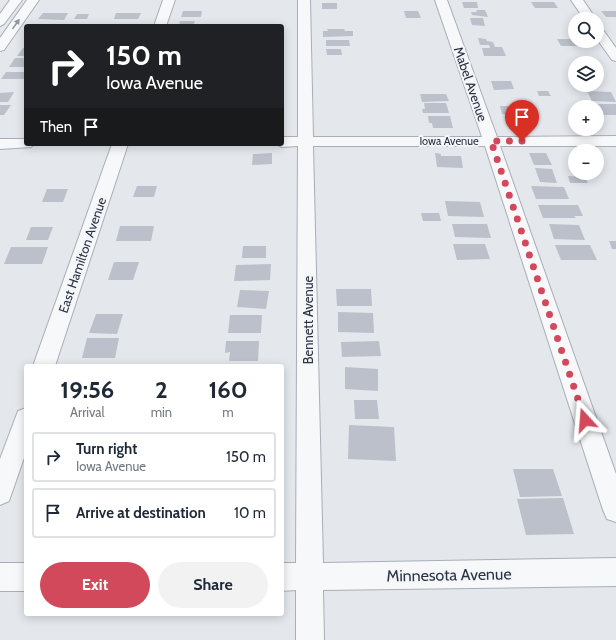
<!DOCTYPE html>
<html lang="en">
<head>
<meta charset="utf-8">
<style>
  :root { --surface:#fff; --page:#f2f2f3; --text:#1f2937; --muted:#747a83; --line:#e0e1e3; --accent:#d1495b }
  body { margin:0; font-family:Cabin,sans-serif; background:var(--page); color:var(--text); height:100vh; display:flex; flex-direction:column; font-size:15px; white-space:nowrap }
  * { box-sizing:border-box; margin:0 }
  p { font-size:13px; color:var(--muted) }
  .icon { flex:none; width:22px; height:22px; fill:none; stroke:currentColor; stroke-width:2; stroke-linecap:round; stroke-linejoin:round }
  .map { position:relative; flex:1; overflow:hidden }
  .sheet { position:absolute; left:24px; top:364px; width:260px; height:252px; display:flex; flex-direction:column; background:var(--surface); border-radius:4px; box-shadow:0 2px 10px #0003 }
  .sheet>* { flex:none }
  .hud { position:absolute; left:24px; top:24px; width:260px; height:122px; border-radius:4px; box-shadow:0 2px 10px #0003; background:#202124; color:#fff; overflow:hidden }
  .buttons { position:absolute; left:568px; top:12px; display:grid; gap:8px }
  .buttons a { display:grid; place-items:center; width:36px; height:36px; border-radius:50%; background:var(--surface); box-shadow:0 2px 10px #0003; font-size:20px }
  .pin { position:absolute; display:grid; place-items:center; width:34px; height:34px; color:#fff; margin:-41px -17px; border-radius:50% 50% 50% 0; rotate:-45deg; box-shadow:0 0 4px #0007 }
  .pin .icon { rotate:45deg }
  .me { position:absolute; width:44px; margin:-22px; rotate:341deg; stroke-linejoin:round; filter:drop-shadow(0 0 3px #0008) }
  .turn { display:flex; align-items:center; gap:14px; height:84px; padding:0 16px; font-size:18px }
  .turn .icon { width:52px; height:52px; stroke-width:2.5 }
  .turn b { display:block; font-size:28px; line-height:34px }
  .then { display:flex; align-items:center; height:38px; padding:0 16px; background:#0003; gap:8px; font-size:15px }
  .eta { display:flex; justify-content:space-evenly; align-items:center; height:68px; text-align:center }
  .eta b { font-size:24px; font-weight:700; line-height:28px }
  .cta { display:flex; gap:8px; margin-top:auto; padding:8px 16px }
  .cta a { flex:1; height:46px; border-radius:24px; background:var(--accent); color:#fff; font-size:16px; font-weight:700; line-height:46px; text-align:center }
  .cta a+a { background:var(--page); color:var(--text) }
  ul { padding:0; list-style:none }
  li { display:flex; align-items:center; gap:12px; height:50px; margin:0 8px 6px; padding:0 8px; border:2px solid var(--line); border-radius:4px }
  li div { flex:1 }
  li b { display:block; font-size:15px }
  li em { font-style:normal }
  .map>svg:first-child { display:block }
</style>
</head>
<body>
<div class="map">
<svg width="616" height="640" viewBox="0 0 616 640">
  <rect width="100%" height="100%" fill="#e4e7ec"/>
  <path fill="#bbc0ca" d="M462 2H477L478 8H464Z
    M531 2H554L558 8H535Z
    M322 3H337V9H322Z
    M476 10H485L488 17 472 15 471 12H477Z
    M183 11H202L201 17H181Z
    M404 11H418L421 18H406Z
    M601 11H616V17H606Z
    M43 13H68L64 20 38 19Z
    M116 13H141L138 19H114Z
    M77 14H89L87 19H74Z
    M470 18H483L485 26 472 25Z
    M180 21H195L193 26H179Z
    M327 29H344L345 31H353V36L323 37V31H328Z
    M478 38 486 39 487 41 493 42 495 47H502L506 56H484L482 48H490L489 45H480Z
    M557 39H575L580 46H561Z
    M326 40H349L350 46H326Z
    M23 48H26V56H17Z
    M326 49H341L342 55H327Z
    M15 58H25L23 60H26V67H9Z
    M6 72H26V79H1Z
    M491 81H511L514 89 494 90Z
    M537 91H548L551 96H539Z
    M587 91 611 92 616 102 592 101Z
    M14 92 8 102H0V93Z
    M420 94H446L449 101 422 102Z
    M424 103H446L449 113H423L422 109H425Z
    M593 104H616V115H599L597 107H594Z
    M0 105H11L4 115H0Z
    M500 106H526L529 115 502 114Z
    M428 116H450L453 128H433L432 123H429Z
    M506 117 527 118 530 127 508 125Z
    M272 153V164L252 165 253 154Z
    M435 153 441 154V156H461L463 168 437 167Z
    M529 153H546L552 165H534Z
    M535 168 552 169 557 183 540 182Z
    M568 176 585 177 588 183H570Z
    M137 186H157L154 197H133Z
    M531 186 564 187 569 199H536Z
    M47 189H68L63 202H42Z
    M445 201 480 202 484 217 448 216Z
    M538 205H578L583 216H574L576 218H543Z
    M421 213H439L441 221H423Z
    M452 224H487L491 238 455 237Z
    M549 224 579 225 585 240 554 239Z
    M120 226H154L151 241H116Z
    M31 227H53L48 240H26Z
    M609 241H616V249H612Z
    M453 244H485L490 259 457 260Z
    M555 245H590L597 260H561Z
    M243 246H266V258H242Z
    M11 247H48L42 264H4Z
    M114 262H139L133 280H108Z
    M271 264 270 280 234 281 236 265Z
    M336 289H371L372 306H337Z
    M240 290 269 291 266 309 237 307Z
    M338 312 373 313 374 333 338 332Z
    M96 314H123L117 334 89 333Z
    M230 315H262L261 333H228Z
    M87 338H119L115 358H82Z
    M226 341H259L258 361H229L230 352 225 353Z
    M379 341 381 356 342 357 341 342Z
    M345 367 378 369V391L345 389Z
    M354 400H377L379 419H355Z
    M349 425 394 427 396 461 348 459Z
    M513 469H553L562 496 520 497Z
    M563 498 574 534 526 535 517 499Z"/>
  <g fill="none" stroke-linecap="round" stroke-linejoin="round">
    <g stroke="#a9aeb7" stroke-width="2">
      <path id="street" d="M10 0H22L4 24 0 26V14Z
        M27 0H39L4 50 0 51V38Z
        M163 0H175L166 26H154Z
        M298 0H310L313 137H482L435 0H447L497 137 616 136V146H500L616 474V522L607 519 603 510 485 146H313L323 563 616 558V586L323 590 324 640H296V590L282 591V563H296L298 146 282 147 276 144H282V137H298Z
        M571 0H583L596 19H584Z
        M597 26 601 27 616 48V61L612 60 597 39Z
        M0 139H26V144H34L31 147 0 149Z
        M112 144H128L55 366H33Z
        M26 408V452L9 501 0 505V459L18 411Z
        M0 563H26V591H0Z"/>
    </g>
    <use href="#street" fill="#f7f8fa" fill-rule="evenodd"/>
  </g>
  <defs><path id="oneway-solid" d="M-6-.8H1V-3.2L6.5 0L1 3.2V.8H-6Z"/></defs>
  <use fill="#9196a0" href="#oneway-solid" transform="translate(16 24) rotate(-55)"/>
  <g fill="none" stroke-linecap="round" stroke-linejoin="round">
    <path stroke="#d1495b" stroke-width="7" stroke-dasharray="0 12.6" d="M522 141H491L585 420"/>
  </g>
  <g text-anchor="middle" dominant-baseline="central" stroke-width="4" stroke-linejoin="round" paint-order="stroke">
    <g font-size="11" fill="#2b3445" stroke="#f4f6f9">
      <text x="449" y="141">Iowa Avenue</text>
    </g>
    <g font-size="13" fill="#2b3445" stroke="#f4f6f9">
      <text transform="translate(471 84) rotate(71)">Mabel Avenue</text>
      <text transform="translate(82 255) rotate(-71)">East Hamilton Avenue</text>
      <text transform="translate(308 320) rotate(-90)">Bennett Avenue</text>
    </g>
    <g font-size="16" fill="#2b3445" stroke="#f4f6f9">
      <text transform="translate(449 575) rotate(-1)">Minnesota Avenue</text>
    </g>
  </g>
</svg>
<div class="buttons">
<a><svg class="icon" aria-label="search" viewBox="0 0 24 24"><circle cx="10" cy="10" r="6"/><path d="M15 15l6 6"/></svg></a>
<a><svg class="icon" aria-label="layers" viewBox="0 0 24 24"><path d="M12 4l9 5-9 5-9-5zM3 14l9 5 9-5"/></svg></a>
<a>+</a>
<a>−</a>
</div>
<div class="pin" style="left:522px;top:141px;background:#d93025"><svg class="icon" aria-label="arrive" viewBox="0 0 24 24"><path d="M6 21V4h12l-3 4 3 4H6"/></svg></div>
<svg class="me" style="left:585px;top:420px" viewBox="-20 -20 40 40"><path d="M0-17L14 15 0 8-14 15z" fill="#d1495b" stroke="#fff" stroke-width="4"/></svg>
<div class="hud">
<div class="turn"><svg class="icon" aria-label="right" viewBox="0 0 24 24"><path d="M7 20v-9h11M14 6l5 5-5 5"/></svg><div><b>150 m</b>Iowa Avenue</div></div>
<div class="then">Then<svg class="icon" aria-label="arrive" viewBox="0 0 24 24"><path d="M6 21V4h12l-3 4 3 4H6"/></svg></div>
</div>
<section class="sheet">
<div class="eta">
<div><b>19:56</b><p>Arrival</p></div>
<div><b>2</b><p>min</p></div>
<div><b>160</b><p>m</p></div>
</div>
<ul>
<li><svg class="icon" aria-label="right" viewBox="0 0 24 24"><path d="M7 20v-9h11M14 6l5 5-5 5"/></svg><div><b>Turn right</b><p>Iowa Avenue</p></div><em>150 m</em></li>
<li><svg class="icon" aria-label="arrive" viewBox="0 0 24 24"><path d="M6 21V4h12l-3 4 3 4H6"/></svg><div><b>Arrive at destination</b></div><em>10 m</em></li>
</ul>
<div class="cta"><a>Exit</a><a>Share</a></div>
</section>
</div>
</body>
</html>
